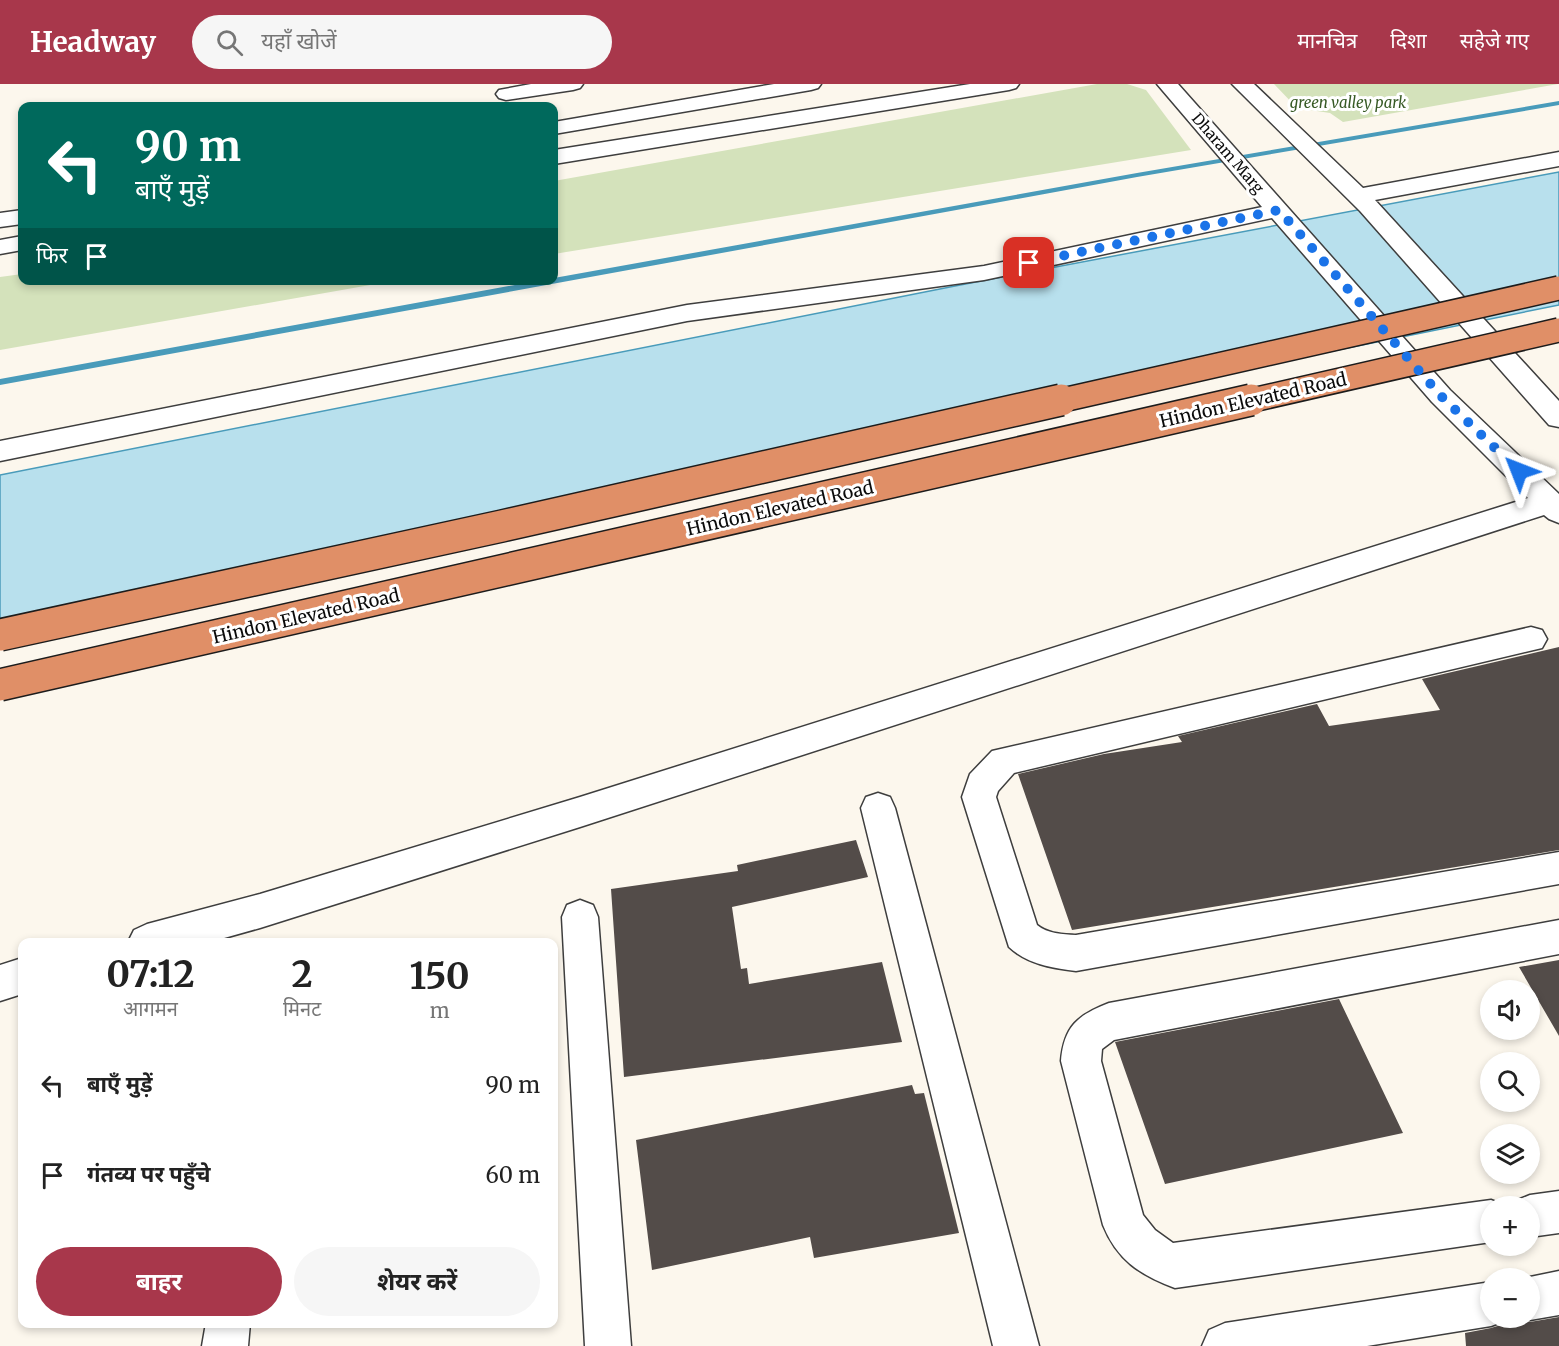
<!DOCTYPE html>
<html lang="hi">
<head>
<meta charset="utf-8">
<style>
  :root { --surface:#fff; --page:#f6f6f6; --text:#222; --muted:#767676; --accent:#a8374b }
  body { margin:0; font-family:Merriweather,"Noto Sans Devanagari",serif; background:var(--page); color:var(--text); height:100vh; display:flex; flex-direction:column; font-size:22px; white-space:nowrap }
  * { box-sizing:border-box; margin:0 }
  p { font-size:20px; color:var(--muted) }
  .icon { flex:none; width:33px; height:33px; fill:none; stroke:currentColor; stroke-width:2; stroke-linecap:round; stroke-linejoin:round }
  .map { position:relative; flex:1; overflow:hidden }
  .details { position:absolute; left:18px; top:854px; width:540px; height:390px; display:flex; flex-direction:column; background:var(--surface); border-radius:12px; box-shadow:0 3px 9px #0003 }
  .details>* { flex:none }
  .hud { position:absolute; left:18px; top:18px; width:540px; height:183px; border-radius:12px; box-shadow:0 3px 9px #0003; background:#00695c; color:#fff; overflow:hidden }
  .buttons { position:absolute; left:1480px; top:896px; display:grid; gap:12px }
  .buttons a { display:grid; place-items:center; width:60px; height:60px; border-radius:50%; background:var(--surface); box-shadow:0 3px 9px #0003; font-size:30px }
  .pin { position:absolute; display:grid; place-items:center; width:51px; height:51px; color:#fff; margin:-26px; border-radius:12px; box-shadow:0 3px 9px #0006 }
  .me { position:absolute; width:66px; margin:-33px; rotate:315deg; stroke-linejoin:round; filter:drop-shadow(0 0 4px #0008) }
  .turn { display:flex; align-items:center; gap:21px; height:126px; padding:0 18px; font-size:27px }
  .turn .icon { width:78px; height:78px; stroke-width:2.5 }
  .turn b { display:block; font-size:42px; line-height:51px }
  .then { display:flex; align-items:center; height:57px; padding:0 18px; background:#0003; gap:12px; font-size:22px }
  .eta { display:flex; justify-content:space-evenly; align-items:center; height:102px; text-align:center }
  .eta b { font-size:36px; font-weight:700; line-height:42px }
  .action { display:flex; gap:12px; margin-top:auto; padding:12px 18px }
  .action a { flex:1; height:69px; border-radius:36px; background:var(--accent); color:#fff; font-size:24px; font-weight:700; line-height:69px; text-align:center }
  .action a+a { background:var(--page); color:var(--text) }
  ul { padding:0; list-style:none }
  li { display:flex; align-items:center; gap:18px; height:90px; padding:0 18px }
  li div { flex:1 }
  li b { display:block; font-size:22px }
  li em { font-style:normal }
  header { display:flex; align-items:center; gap:36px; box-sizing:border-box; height:84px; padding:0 30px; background:var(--accent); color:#fff }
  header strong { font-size:28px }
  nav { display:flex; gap:33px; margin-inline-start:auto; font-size:21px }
  .search { width:420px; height:54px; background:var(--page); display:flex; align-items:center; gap:15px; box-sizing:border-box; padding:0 21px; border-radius:33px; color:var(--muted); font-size:22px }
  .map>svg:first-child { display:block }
</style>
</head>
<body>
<header>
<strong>Headway</strong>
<div class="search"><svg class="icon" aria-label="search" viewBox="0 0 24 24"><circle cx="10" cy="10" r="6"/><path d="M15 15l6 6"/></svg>यहाँ खोजें</div>
<nav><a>मानचित्र</a><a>दिशा</a><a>सहेजे गए</a></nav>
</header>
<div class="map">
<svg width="1559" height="1262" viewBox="0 0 1559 1262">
  <rect width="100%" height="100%" fill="#fcf7ed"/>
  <path fill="#d4e2bb" d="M1097 0H1127L1146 6 1191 66 554 170V97Z
    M1274 0H1558L1343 38 1330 29 1297 24Z
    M22 190V196L393 197 0 266V193Z"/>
  <path fill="#b8e0ed" stroke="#499bba" stroke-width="1.5" d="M1559 88V221L1155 303 0 559V391L955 202Z"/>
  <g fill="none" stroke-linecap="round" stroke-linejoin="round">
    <path fill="#499bba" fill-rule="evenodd" d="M1559 17V21L1137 93 0 301V295L542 196H554V194L1137 89Z"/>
  </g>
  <path fill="#534c49" d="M1559 563V766L1072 846 1018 690 1104 670 1182 658 1178 652 1317 620 1329 642 1440 626 1422 595Z
    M856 756 868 793 732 823 741 885 747 884 749 900 882 878 902 958 624 993 611 805 738 787 737 781Z
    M1559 876V952L1519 883Z
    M1339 915 1403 1049 1165 1100 1115 958Z
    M912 1001 915 1010 924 1009 959 1149 814 1174 810 1153 652 1186 636 1056Z
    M1559 1233V1262H1466L1465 1249 1491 1244 1521 1235 1530 1238Z"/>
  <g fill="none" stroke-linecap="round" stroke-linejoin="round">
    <g stroke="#3e3e3e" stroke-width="3">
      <path id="minor" d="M531 0H583L580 4 573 6 506 16 499 14 496 10 499 6Z
        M774 0H821L818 4 811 6 554 50V38Z
        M970 0H1019L1016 4 1009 6 554 80V66Z
        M1157 0H1178L1450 306 1559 410V439L1549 435 1544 431 580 743 260 844 210 858H128L134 846 147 840 260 810 580 713 1528 414 1432 318 1272 134 984 196 687 237 0 377V357L687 221 984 182 1262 123Z
        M1232 0H1254L1363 104 1559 68V82L1375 116 1559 317V343L1549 341 1360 127Z
        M22 126V140L0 143V129Z
        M22 152V166L0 170V156Z
        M1531 543 1542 546 1547 555 1542 564 1014 689 998 707 996 713 1037 841C1048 850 1062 850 1076 851L1559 768V800L1076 887C1052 884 1027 880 1009 863L962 713 970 690 992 667Z
        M878 709 890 713 895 724 1039 1262H993L861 724 866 713Z
        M580 816 593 821 598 833 631 1262H585L562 833 567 821Z
        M1559 836V870L1114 956 1102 965 1101 977 1143 1131 1155 1146 1173 1159 1491 1116 1506 1122H1491V1158L1175 1204C1140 1191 1117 1176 1103 1141L1061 977C1064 942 1078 931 1109 919Z
        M22 874V910L0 917V881Z
        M1559 1107V1149L1530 1153V1122H1513L1515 1117 1530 1111Z
        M1559 1187V1231L1530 1236 1522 1233H1530V1194H1525Z
        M1491 1198V1233H1508L1507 1236 1491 1242 1367 1262H1202L1209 1246 1225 1239Z
        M206 1239H250L248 1262H202Z"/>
    </g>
    <use href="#minor" fill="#fff" fill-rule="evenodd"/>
    <g stroke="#1c1c1c" stroke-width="26" stroke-linecap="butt">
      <path id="highway-bridge-far1" d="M1054 318 1559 204
        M1244 318 1559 246"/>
    </g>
    <g stroke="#1c1c1c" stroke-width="34" stroke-linecap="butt">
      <path id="highway-bridge" d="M0 551 502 442 1061 316
        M0 601 1251 316"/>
    </g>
    <use href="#highway-bridge-far1" stroke="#e08f67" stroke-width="23"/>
    <use href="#highway-bridge" stroke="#e08f67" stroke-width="31"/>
  </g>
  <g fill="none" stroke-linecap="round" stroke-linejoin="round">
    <path stroke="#1a73e8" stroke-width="10" stroke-dasharray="0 18" d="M1029 179 1279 126 1441 312 1519 387"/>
  </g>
  <g text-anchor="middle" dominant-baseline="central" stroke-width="6" stroke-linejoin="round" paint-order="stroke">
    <g font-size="15" font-style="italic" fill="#375a25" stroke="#fff">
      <text x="1348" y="18">green valley park</text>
    </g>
    <g font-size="15" fill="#0b0b0b" stroke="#fff">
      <text transform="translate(1228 69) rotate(49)">Dharam Marg</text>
    </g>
    <g font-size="18" fill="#0b0b0b" stroke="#fff">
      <text transform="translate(1253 316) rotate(-13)">Hindon Elevated Road</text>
      <text transform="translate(780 424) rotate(-13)">Hindon Elevated Road</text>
      <text transform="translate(306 532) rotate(-13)">Hindon Elevated Road</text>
    </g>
  </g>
</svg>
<div class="buttons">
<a><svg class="icon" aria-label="sound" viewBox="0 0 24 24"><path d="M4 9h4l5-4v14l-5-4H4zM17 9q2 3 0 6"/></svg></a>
<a><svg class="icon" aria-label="search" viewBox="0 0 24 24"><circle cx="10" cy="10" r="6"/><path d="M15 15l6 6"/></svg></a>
<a><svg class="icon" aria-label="layers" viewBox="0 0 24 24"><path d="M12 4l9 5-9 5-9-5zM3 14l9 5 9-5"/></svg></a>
<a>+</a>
<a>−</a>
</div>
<div class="pin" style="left:1029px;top:179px;background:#d93025"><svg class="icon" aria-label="arrive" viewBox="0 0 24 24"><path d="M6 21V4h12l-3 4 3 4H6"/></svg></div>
<svg class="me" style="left:1519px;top:387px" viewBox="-20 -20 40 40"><path d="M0-17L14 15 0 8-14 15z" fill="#1a73e8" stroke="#fff" stroke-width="4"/></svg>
<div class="hud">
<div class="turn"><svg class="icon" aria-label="left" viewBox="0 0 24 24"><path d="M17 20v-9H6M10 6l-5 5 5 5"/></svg><div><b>90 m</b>बाएँ मुड़ें</div></div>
<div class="then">फिर<svg class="icon" aria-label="arrive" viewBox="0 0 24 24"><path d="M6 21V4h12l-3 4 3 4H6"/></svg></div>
</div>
<section class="details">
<div class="eta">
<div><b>07:12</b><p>आगमन</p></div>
<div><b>2</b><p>मिनट</p></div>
<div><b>150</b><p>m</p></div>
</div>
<ul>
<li><svg class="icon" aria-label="left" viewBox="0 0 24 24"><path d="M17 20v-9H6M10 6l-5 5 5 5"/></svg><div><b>बाएँ मुड़ें</b></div><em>90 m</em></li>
<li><svg class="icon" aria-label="arrive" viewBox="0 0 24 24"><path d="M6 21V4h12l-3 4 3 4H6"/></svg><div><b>गंतव्य पर पहुँचे</b></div><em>60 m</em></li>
</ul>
<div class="action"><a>बाहर</a><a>शेयर करें</a></div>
</section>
</div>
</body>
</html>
